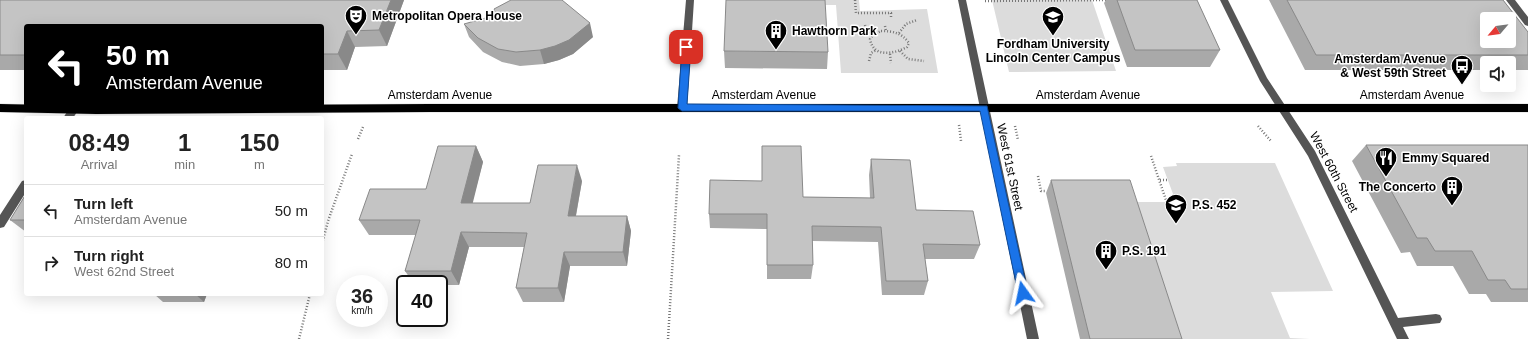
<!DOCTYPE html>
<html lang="en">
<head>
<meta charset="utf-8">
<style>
  :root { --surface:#fff; --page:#f6f6f6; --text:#222; --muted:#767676; --line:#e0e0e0 }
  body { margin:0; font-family:Arial,sans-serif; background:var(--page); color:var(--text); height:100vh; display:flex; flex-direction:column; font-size:15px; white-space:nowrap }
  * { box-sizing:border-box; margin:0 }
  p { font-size:13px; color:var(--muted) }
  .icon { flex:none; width:22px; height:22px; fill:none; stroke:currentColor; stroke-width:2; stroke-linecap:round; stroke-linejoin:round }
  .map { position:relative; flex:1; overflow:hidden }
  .side { position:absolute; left:24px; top:116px; width:300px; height:180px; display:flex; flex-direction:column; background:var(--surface); border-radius:4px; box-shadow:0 4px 16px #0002 }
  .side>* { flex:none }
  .top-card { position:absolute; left:24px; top:24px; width:300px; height:84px; border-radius:4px; box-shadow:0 4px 16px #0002; background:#000; color:#fff; overflow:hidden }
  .needle { width:26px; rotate:241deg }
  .buttons { position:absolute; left:1480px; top:12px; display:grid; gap:8px }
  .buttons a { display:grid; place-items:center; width:36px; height:36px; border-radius:4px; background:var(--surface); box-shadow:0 4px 16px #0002; font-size:20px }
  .speed { position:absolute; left:336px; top:275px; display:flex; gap:8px; font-size:20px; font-weight:700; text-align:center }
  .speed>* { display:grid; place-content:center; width:52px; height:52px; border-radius:50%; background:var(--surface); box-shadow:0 4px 16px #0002; line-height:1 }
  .speed small { font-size:10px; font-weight:400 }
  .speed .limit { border:2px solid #111; border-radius:6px; background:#fff; color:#111 }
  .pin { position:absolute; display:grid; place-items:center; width:34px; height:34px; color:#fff; margin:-17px; border-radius:8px; box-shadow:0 2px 6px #0006 }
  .me { position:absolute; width:44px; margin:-22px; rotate:348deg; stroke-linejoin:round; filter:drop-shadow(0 0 3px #0008) }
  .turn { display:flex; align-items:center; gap:14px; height:84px; padding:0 16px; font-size:18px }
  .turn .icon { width:52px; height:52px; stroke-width:2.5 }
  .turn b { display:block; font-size:28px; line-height:34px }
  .eta { display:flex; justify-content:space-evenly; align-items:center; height:68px; text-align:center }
  .eta b { font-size:24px; font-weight:600; line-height:28px }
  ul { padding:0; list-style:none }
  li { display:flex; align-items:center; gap:12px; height:52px; padding:0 16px; border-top:1px solid var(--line) }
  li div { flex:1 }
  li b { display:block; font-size:15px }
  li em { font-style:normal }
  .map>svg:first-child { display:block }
</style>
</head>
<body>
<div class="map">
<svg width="1528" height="339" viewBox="0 0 1528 339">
  <rect width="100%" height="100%" fill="#fff"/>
  <path fill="#dcdcdc" d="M823 0H859L860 11 927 9 938 73H841L836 5H823Z
    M992 0H1092L1116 71 1009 72Z
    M1176 163H1275L1333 291 1271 292 1290 338 1310 339H1169L1126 202H1176L1163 167 1177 166Z"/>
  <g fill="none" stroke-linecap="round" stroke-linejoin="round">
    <g stroke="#dbdbdb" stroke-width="1">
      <path id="major" d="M0 104 96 106 430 104H1528V112H430L96 114 0 112Z"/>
    </g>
    <path stroke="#777" stroke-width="2.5" stroke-dasharray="1 2" stroke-linecap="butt" d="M855 0 856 13H891V17
      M985 1 1109 0
      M865 25 867 32 873 36
      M885 26 886 31
      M881 31C893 31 902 33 909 43L907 47C894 54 873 58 870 39L873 35Z
      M899 33 906 24 917 20
      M900 51 908 59 924 61
      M890 54 891 63
      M869 61 871 53 876 50
      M959 125 961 141
      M1015 126 1018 140
      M1258 126 1271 141
      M358 139 363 127
      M1151 156 1167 203
      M1038 176 1041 191H1045
      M1160 180H1168
      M322 244 328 221 352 154
      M299 339 310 294
      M668 339 679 155"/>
    <path fill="#555" fill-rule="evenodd" d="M686 0H694L687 108 682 112 677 108Z
      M958 0H966L1039 339H1027Z
      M1220 0H1228L1267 78 1315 151 1398 318 1436 314 1440 315 1442 319 1440 323 1403 327 1409 339H1397L1308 156 1260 81Z
      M1506 0H1515L1528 17V26L1525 25Z
      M71 106H76L79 109 73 118H63Z
      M26 180V192L4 227 0 228V215L22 181Z"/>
    <use href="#major" fill="#000" fill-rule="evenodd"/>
  </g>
  <path fill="#a9a9a9" d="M0 0H404L387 46 355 47 347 70H322V26H26V70H0Z
    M1106 0H1197L1220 50 1210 67H1127L1104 3Z
    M1269 0H1503L1528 32V70H1509V63H1487V70H1305Z
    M464 24 593 37 573 54 559 60 544 64 520 66 502 62 483 52 469 37Z
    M724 51 828 52 827 69 725 68Z
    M1366 145H1528V302H1491L1486 294H1469L1453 266H1417L1410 252 1401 253 1352 161Z
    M476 146 483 162 472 203H530L582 181 576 216H627L631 231 627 266H570L564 302H523L516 288 524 247H469L459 285H439V284H414L405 271 416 235H369L359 220 426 189Z
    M871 159 916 210 980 245 974 259H925L928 281 924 295H882L878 242 812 241 813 265 811 279H767V229L710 228 709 214 803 197 870 198 869 175Z
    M1051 180 1182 339H1080L1046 193Z
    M26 194V232L10 220Z
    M154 294H207L204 302H163Z"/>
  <path fill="#898989" d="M391 0H404L387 46 379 30Z
    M590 23 593 37 573 54 559 60 544 64 540 50Z
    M347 31 355 47 347 70 338 54Z
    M476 146 483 162 469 218 461 203Z
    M577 165 582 181 573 231 568 216Z
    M627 216 631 231 627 266 623 252Z
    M461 232 469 247 459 285 451 271Z
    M564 252 570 266 564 302 558 288Z
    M195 294H207L204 302Z"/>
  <path fill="#c4c4c4" stroke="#898989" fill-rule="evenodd" d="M0 0H391L379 30 347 31 338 54H322V26H26V55H0Z
    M511 0H562L590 23 569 40 555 46 540 50 516 52 498 49 478 38 464 24 496 15 494 9Z
    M726 0H825L828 52 724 51Z
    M1117 0H1197L1220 50H1135Z
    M1287 0H1503L1528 32V55H1316ZM1487 19H1509V41H1487Z
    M1366 145H1528V289H1511L1505 280H1488L1472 251H1435L1427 238H1417Z
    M438 146H476L461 203H530L538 165H577L568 216H627L623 252H564L558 288H516L527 233 461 232 451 271H405L420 220H359L370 189H426Z
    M762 146H801L803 197 874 198 871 159 910 160 916 210 973 211 980 245 923 244 928 281H886L881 227 812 226 813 265H767V214H709L710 180 762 181Z
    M1051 180H1130L1182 339H1090Z
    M26 194V220H10Z"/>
  <path fill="#1a73e8" stroke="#114b97" d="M686 44 691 47 687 104 987 106 1028 293 1027 296 1023 297 1020 296 1018 293 980 111H682L678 108 682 47Z"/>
  <defs>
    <g id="theatre-pin" transform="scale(1.15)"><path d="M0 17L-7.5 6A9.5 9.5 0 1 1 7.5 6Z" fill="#000" stroke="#fff"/><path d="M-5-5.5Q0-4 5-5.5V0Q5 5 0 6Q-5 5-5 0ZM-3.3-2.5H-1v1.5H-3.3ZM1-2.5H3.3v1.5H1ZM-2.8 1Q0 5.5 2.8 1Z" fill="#fff"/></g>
    <g id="university-pin" transform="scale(1.15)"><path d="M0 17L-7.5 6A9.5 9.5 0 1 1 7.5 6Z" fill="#000" stroke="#fff"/><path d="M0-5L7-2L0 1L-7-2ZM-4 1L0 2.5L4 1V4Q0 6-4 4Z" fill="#fff"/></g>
    <g id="building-pin" transform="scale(1.15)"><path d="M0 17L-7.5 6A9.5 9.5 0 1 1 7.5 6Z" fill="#000" stroke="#fff"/><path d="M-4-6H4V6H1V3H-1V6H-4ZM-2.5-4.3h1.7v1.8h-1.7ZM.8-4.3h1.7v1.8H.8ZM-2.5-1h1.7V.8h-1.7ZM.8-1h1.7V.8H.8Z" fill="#fff"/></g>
    <g id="bus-pin" transform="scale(1.15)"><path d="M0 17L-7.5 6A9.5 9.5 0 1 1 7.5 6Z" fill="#000" stroke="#fff"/><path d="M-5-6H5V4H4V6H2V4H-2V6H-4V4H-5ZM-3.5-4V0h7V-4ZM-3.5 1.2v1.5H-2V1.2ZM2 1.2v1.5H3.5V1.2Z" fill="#fff"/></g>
    <g id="restaurant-pin" transform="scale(1.15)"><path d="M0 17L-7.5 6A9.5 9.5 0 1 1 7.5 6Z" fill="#000" stroke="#fff"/><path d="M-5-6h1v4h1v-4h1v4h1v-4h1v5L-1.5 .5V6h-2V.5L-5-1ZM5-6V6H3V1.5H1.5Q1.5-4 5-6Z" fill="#fff"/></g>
    <g id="school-pin" transform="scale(1.15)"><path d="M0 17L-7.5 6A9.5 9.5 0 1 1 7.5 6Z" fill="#000" stroke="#fff"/><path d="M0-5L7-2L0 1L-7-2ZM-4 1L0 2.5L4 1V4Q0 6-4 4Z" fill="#fff"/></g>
  </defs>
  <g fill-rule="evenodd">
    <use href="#theatre-pin" x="356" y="16"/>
    <use href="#university-pin" x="1053" y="17"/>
    <use href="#building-pin" x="776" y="31"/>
    <use href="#bus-pin" x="1462" y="66"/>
    <use href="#restaurant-pin" x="1386" y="158"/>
    <use href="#building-pin" x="1452" y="187"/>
    <use href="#school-pin" x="1176" y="205"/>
    <use href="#building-pin" x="1106" y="251"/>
  </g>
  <g text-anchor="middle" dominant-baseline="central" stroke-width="3" stroke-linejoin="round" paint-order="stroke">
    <g font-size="12" font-weight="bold" fill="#000" stroke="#fff" text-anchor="start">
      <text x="372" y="16">Metropolitan Opera House</text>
      <text x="792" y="31">Hawthorn Park</text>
      <text x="1053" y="44" text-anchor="middle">Fordham University<tspan x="1053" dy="14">Lincoln Center Campus</tspan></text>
      <text x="1446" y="59" text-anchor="end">Amsterdam Avenue<tspan x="1446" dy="14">&amp; West 59th Street</tspan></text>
      <text x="1402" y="158">Emmy Squared</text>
      <text x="1436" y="187" text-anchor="end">The Concerto</text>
      <text x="1192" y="205">P.S. 452</text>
      <text x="1122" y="251">P.S. 191</text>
    </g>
    <g font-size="12" fill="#000" stroke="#fff">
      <text x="440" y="95">Amsterdam Avenue</text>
      <text x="764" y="95">Amsterdam Avenue</text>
      <text x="1088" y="95">Amsterdam Avenue</text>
      <text x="1412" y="95">Amsterdam Avenue</text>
      <text transform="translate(1010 167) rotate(78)">West 61st Street</text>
      <text transform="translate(1334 172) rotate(62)">West 60th Street</text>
    </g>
  </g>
</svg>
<div class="buttons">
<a><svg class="needle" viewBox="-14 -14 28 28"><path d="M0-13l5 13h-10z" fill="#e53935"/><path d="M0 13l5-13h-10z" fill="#767676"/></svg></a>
<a><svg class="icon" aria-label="sound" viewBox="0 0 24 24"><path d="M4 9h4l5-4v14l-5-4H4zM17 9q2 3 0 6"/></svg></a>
</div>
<div class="speed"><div>36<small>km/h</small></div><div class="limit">40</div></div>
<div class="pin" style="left:686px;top:47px;background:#d93025"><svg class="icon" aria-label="arrive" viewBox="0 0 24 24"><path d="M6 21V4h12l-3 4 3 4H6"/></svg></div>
<svg class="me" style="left:1023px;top:293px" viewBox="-20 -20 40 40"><path d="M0-17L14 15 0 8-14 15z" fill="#1a73e8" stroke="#fff" stroke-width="4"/></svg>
<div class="top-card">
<div class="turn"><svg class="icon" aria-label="left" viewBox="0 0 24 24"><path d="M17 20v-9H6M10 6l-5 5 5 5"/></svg><div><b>50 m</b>Amsterdam Avenue</div></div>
</div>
<section class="side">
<div class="eta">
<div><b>08:49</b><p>Arrival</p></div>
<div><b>1</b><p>min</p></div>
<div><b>150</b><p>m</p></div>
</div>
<ul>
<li><svg class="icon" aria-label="left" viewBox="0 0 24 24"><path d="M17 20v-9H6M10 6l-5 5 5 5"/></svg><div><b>Turn left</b><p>Amsterdam Avenue</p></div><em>50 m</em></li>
<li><svg class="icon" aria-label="right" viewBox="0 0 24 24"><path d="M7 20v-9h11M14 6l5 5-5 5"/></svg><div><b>Turn right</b><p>West 62nd Street</p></div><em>80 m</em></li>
</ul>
</section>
</div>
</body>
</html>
